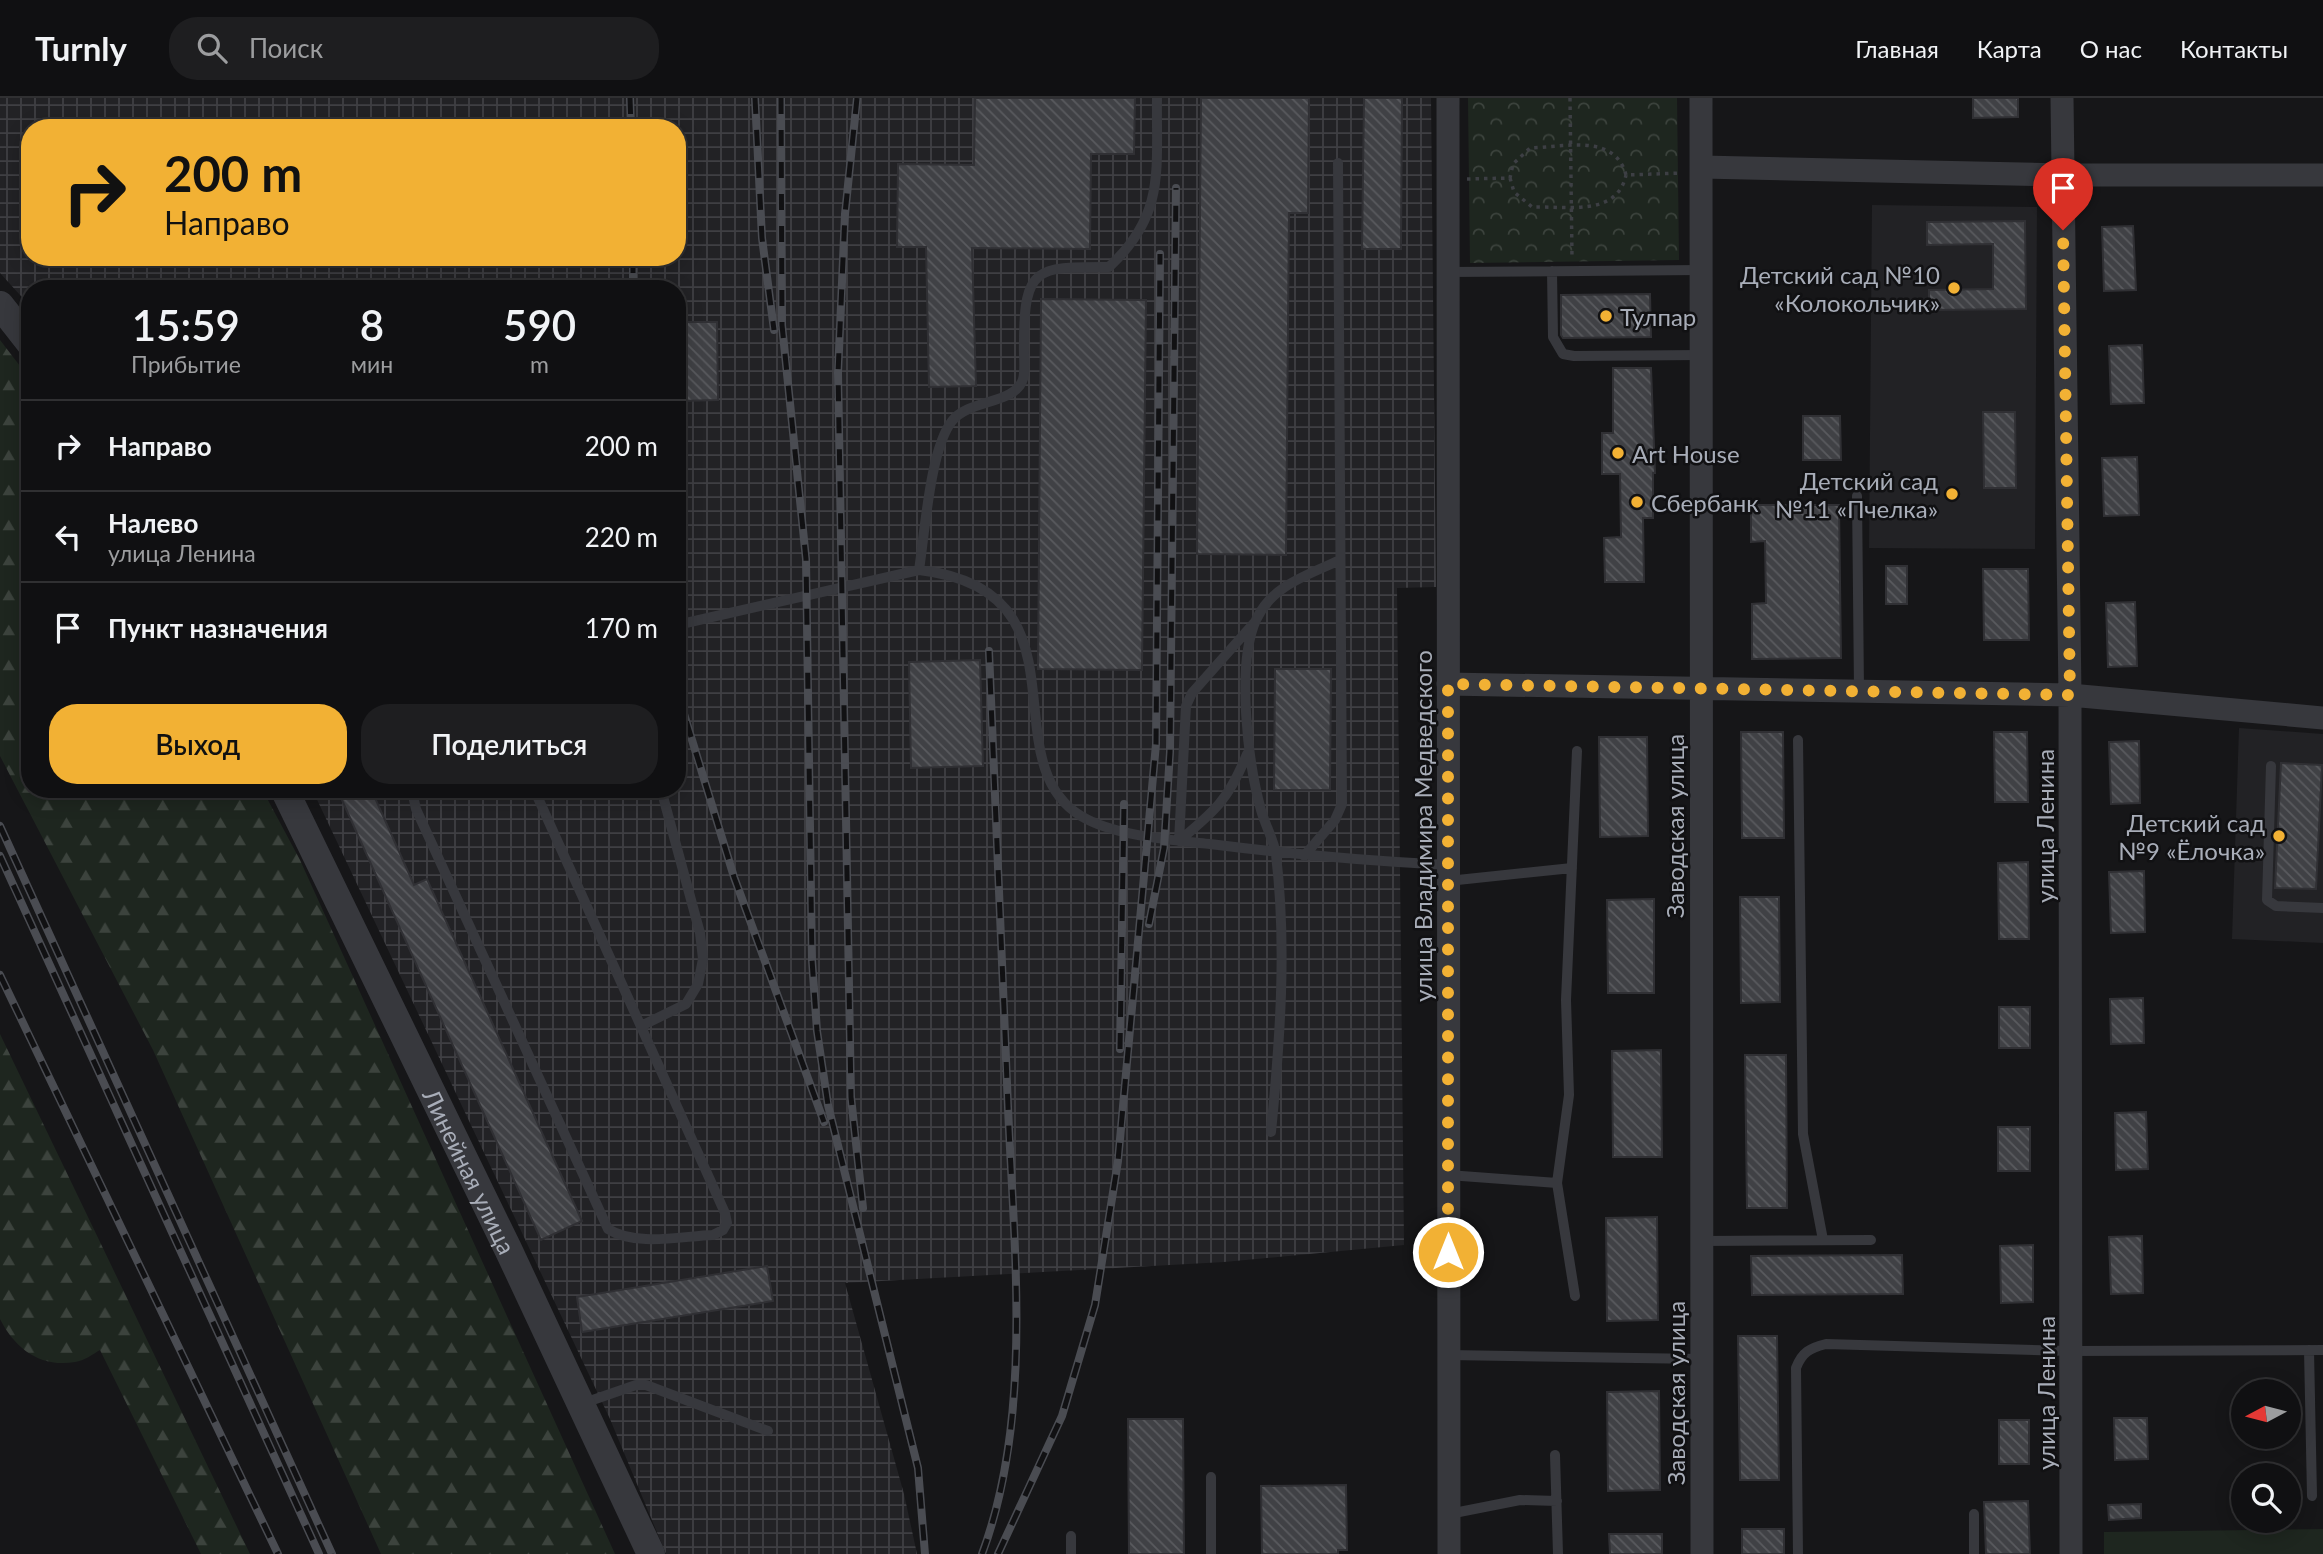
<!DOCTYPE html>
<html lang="ru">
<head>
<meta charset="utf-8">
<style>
  :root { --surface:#101012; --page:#1e1e20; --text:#f1f3f6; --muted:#9c9d9f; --line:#303032; --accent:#f2b134 }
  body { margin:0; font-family:Lato,sans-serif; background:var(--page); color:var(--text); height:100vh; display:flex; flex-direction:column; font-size:26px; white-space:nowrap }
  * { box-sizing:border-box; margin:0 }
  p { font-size:23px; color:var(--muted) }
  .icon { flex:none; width:38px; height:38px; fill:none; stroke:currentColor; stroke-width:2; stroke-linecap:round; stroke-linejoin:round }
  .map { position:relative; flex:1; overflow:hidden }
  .sheet { position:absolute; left:21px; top:182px; width:665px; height:518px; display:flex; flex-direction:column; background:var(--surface); border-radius:28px; box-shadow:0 4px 18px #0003,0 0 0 2px var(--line) }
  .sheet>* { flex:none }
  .top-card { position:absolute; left:21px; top:21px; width:665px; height:147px; border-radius:28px; box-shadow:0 4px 18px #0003,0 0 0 2px var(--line); background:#f2b134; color:#111; overflow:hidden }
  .needle { width:46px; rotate:263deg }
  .fabs { position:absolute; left:2231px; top:1281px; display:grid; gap:14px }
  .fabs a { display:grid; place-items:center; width:70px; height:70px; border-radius:50%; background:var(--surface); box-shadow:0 4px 18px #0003,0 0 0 2px var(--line); font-size:35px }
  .pin { position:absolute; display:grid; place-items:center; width:60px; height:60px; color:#fff; margin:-72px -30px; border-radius:50% 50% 50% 0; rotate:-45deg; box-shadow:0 0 7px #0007 }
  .pin .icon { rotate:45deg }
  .me { position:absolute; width:77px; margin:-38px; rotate:0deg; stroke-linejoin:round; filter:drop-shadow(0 0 5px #0008) }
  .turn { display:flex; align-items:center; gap:24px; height:147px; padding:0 28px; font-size:32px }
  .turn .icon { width:91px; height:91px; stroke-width:2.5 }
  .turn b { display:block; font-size:49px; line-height:60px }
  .eta { display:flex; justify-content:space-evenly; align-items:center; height:119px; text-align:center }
  .eta b { font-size:42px; font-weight:600; line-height:49px }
  .cta { display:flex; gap:14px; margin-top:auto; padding:14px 28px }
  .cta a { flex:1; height:80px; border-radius:28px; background:var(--accent); color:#111; font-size:28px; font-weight:600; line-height:80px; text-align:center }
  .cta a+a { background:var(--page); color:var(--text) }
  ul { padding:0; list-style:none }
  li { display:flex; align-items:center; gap:21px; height:91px; padding:0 28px; border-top:2px solid var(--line) }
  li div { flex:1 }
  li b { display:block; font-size:26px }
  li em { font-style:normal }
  header { display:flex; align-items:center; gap:42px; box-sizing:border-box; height:98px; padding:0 35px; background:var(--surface); border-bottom:2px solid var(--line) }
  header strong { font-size:33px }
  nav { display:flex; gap:38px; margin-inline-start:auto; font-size:24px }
  .search { width:490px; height:63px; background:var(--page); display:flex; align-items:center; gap:18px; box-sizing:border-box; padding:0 24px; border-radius:28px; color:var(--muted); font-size:26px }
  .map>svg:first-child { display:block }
</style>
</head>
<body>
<header>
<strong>Turnly</strong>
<div class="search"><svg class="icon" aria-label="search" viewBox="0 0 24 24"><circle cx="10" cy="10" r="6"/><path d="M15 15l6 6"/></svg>Поиск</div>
<nav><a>Главная</a><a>Карта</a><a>О нас</a><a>Контакты</a></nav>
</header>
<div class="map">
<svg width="2323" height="1456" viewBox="0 0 2323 1456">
  <defs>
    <pattern id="industrial-grid" width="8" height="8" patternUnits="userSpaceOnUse" patternTransform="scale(1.75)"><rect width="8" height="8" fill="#222225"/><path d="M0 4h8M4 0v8" fill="none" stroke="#3f3f43"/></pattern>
    <pattern id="forest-firs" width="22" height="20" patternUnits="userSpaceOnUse" patternTransform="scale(1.75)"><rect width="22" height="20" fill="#1e261f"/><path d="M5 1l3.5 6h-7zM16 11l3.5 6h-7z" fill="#3c433d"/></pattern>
    <pattern id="park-crowns" width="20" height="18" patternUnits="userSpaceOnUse" patternTransform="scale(1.75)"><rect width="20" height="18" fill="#1e261f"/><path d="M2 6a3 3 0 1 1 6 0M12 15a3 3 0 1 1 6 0" fill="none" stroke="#3c433d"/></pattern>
    <pattern id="building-back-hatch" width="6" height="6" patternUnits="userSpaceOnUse" patternTransform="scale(1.75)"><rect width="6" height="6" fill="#404145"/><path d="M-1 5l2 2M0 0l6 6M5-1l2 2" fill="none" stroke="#595a5e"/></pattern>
  </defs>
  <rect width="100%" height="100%" fill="#161618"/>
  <path fill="#222225" d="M1872 107 2037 109 2035 451 1869 450Z
    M2239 630 2323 636V845L2232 841Z"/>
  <path fill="url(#industrial-grid)" fill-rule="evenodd" d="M0 0H1431L1436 489 1397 490 1404 1147 1224 1164 845 1185 904 1396 917 1456H666L610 1321 312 691H677V191H30V208L0 175ZM30 30H677V159H30Z"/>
  <path fill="#1e261f" d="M2323 1431V1456H2104V1434Z"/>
  <path fill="url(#forest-firs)" d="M0 242 30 281V691H262L300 762 615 1456H381L153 952 0 658Z
    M0 936 250 1456H201L100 1252C93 1256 84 1263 75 1264 41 1270 15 1251 0 1221Z"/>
  <path fill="url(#park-crowns)" d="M1468 0H1677L1679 162 1470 165Z"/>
  <path fill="url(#building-back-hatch)" stroke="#303034" stroke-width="2" d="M975 0H1135L1134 56H1091L1090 151 972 150 976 288 929 289 926 149H897L898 66 974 67Z
    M1201 0H1309L1308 115H1289L1286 457 1197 456Z
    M1364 0H1402L1401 151H1362Z
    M1973 0H2018V19L1973 20Z
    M2025 123 2026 211 1929 212V192L1993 191V146L1927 147V124Z
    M2133 128 2136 192 2104 193 2102 129Z
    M1650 196 1651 239 1563 240 1561 237V197Z
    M1041 201 1146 202 1142 572 1038 571Z
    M680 224H717L718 302 681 303Z
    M2142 247 2144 305 2111 306 2109 248Z
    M1613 270H1651L1655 375H1653V420H1643L1644 484H1605L1604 440 1621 439 1620 376H1602V335H1613Z
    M1983 314H2015L2016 390H1984Z
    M1803 318H1840L1841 362H1803Z
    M2137 359 2139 417 2104 418 2102 360Z
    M1751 407H1839L1841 560 1752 561V506L1766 505 1765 443 1751 444Z
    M1886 468H1907V506H1886Z
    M1983 471H2028L2029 542H1984Z
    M2135 504 2137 568 2108 569 2106 505Z
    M980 562 983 668 911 670 909 564Z
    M1275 571H1331L1330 692H1274Z
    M1741 634H1783L1784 740H1742Z
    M1994 634H2027L2028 704H1995Z
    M1599 639H1647L1648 738 1600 739Z
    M2139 643 2140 705 2111 706 2109 644Z
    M2281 665 2322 667 2316 791 2275 790Z
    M337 691H371L414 787 427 781 582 1123 541 1142Z
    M2028 764 2029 841H1999L1998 765Z
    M2144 773 2145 834 2111 835 2109 774Z
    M1740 799H1779L1780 904 1741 905Z
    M1654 801V895H1608L1607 802Z
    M2143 900 2144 945 2111 946 2110 901Z
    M1999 909H2030V950H1999Z
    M1661 952 1662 1059H1613L1612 953Z
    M1745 957H1786L1787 1110H1747Z
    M2146 1014 2148 1071 2116 1072 2115 1015Z
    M1998 1029H2030V1073H1998Z
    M1657 1119 1658 1222 1607 1223 1606 1120Z
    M2142 1138 2143 1195 2111 1196 2109 1139Z
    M2033 1147V1204L2001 1205 2000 1148Z
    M1902 1157 1903 1196 1752 1197 1751 1158Z
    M767 1168 773 1203 582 1234 577 1199Z
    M1738 1238H1777L1779 1382H1740Z
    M1659 1293 1660 1392 1608 1393 1607 1294Z
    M2114 1320H2147L2148 1361 2115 1362Z
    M1128 1321H1183L1184 1456H1129Z
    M1999 1322H2029V1366H1999Z
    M1346 1387 1347 1452H1338V1456H1262L1261 1388Z
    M2028 1403 2030 1456H1986L1984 1404Z
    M2141 1406V1420L2109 1422 2108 1407Z
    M1742 1431H1784V1456H1742Z
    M1609 1436H1662V1456H1610Z"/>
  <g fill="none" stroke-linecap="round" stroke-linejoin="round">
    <path stroke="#3d3f44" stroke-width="3.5" stroke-dasharray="3.5 5" stroke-linecap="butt" d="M1570 0 1572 160
      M1510 80 1514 94 1532 109C1567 108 1617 119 1626 77
      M1467 81 1510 80 1513 66 1530 50C1564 49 1615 35 1626 77L1681 75"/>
    <path stroke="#37383d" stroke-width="10" d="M1552 173 1553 239 1563 256 1574 258 1701 257
      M1448 174 1701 172
      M1857 398 1859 592
      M919 472C925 434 930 351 952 323 969 301 1016 306 1023 281 1026 271 1023 255 1024 244 1024 167 1038 169 1109 169 1166 116 1156 72 1157 0
      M677 527 919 472C1095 492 989 662 1081 718 1114 738 1171 742 1210 746 1289 756 1368 763 1448 767
      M1798 642 1803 1036 1823 1142
      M1247 656C1229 701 1215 713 1179 743L1186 608 1192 595 1254 525
      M2271 668 2267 802 2276 808 2323 810
      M418 691 414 702 416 711 608 1131C636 1149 682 1138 713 1137L723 1132 727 1125 725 1115 534 691
      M1304 758 1335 722 1342 706 1338 65
      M1448 783 1572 770
      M641 928 686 906 698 886 703 861 700 835 661 691
      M1271 1034C1280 943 1287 848 1276 757 1274 742 1265 727 1261 712 1248 665 1236 567 1256 522 1272 487 1308 477 1340 462
      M1448 1077 1557 1085 1569 997 1566 902 1577 653
      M1557 1085 1575 1198
      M1701 1143 1871 1142
      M2309 1252 2312 1398
      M1448 1257 1701 1261
      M581 1306 636 1287H646L768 1333
      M1555 1357 1558 1456
      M1211 1379V1456
      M1449 1416 1520 1402 1557 1403
      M1974 1416V1456
      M1071 1456V1438
      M1798 1456 1796 1270C1802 1254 1810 1250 1826 1246L2071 1253 2323 1252"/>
    <path stroke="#37383d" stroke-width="23" d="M1448 0 1449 1456
      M1701 0 1702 1456
      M2062 0 2070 597 2071 1456
      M1702 69 2062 77H2323
      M1448 586 2070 597 2323 620"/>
    <g stroke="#37383d" stroke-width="28">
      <path d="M0 207 30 245"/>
      <path id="s1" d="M284 691 508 1151 651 1456"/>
    </g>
    <g stroke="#4a4c52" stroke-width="8">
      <path id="rail" d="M630 0 631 30
        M755 0 762 140 774 232
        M781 0 782 227 806 461 812 862 817 933 828 1007 918 1370 925 1456
        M857 0 845 116 838 275 851 999 863 1110
        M633 159V191
        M677 593 734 779 824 1024
        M0 728 332 1456
        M0 758 319 1456
        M1149 826 1164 750 1170 654 1176 90
        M0 877 278 1456
        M1120 951 1124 706
        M982 1456C1033 1319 1014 1153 1008 1009 1002 857 995 705 989 553
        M998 1456 1062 1318 1095 1207 1118 1063 1156 646 1160 156"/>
    </g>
    <use href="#rail" stroke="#111113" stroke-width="5" stroke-dasharray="16" stroke-linecap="butt"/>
  </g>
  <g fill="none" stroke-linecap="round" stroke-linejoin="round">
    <path stroke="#f2b134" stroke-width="12" stroke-dasharray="0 21.6" d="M1448 1154V586L2070 597 2063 132"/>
  </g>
  <g fill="#f2b134" stroke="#111113" stroke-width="2.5">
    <circle cx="1954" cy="190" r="7"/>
    <circle cx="1606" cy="218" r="7"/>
    <circle cx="1618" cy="355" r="7"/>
    <circle cx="1952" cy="396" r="7"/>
    <circle cx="1637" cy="404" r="7"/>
    <circle cx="2279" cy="738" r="7"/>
  </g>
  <g text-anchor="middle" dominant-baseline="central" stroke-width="5" stroke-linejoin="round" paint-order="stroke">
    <g font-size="24" fill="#a8adb8" stroke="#111113" text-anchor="end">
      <text x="1940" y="176">Детский сад №10<tspan x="1940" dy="28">«Колокольчик»</tspan></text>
      <text x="1620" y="218" text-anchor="start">Тулпар</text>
      <text x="1632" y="355" text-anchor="start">Art House</text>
      <text x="1938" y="382">Детский сад<tspan x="1938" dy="28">№11 «Пчелка»</tspan></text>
      <text x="1651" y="404" text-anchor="start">Сбербанк</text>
      <text x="2265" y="724">Детский сад<tspan x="2265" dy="28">№9 «Ёлочка»</tspan></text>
    </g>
    <g font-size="24" fill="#a8adb8" stroke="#111113">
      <text transform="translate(1422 728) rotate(-90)">улица Владимира Медведского</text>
      <text transform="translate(1674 728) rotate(-90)">Заводская улица</text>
      <text transform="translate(2044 728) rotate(-90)">улица Ленина</text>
      <text stroke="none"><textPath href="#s1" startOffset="425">Линейная улица</textPath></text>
      <text transform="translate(1675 1295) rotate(-90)">Заводская улица</text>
      <text transform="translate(2045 1295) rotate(-90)">улица Ленина</text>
    </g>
  </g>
</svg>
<div class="fabs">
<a><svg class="needle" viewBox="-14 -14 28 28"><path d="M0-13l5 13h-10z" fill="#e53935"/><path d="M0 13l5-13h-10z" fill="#9c9d9f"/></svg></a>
<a><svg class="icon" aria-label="search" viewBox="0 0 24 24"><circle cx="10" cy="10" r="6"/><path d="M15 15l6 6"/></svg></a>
</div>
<div class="pin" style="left:2063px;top:132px;background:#d93025"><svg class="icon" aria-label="arrive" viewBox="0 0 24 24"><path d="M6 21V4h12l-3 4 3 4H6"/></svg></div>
<svg class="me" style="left:1448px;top:1154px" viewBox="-20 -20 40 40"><circle r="17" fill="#f2b134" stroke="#fff" stroke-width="3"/><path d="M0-11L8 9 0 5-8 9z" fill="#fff"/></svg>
<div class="top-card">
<div class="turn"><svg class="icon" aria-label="right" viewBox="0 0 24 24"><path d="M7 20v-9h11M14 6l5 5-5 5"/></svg><div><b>200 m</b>Направо</div></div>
</div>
<section class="sheet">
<div class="eta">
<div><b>15:59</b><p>Прибытие</p></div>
<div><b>8</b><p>мин</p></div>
<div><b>590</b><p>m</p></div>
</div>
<ul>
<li><svg class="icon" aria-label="right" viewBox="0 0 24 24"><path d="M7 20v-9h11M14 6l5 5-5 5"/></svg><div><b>Направо</b></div><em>200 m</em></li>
<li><svg class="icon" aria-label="left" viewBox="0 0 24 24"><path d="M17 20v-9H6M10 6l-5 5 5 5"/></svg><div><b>Налево</b><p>улица Ленина</p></div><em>220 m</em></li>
<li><svg class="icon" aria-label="arrive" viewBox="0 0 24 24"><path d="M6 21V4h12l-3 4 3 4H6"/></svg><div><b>Пункт назначения</b></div><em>170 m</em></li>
</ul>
<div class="cta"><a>Выход</a><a>Поделиться</a></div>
</section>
</div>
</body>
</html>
